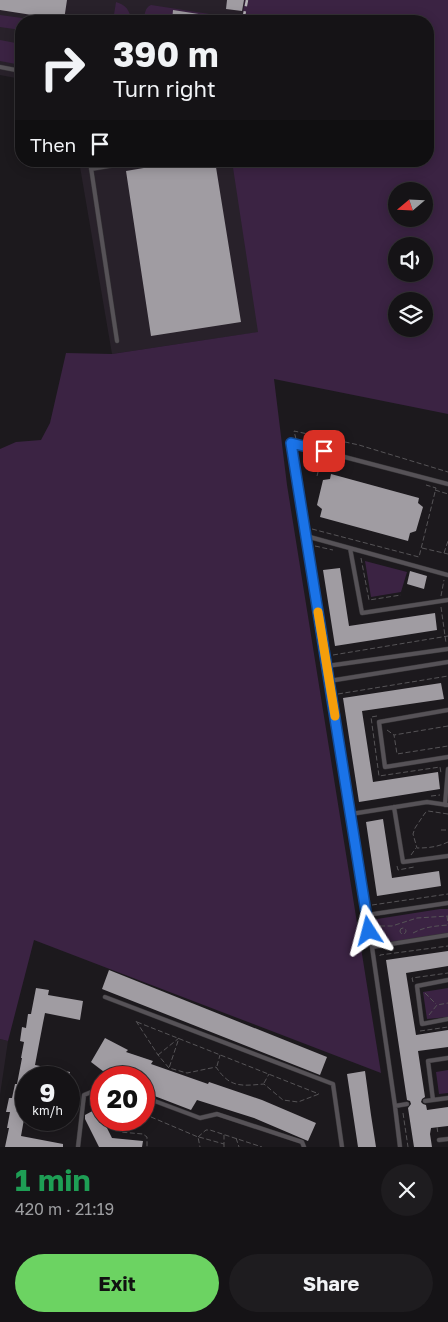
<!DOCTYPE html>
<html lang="en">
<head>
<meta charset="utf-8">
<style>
  :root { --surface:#151316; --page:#1e1c1f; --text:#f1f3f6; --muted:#9d9ea1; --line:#343235; --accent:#6cd362 }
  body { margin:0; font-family:"Golos Text",sans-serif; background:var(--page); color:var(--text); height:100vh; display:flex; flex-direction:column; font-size:19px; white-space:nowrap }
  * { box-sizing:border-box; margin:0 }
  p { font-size:16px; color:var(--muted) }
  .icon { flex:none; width:28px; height:28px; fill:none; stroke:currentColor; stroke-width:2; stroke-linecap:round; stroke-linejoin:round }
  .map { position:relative; height:1147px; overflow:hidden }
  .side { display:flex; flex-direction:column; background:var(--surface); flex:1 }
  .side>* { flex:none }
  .guide { position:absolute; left:15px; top:15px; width:419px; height:152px; border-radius:20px; box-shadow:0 2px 12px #0003,0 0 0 1px var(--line); background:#151316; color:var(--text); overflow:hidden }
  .needle { width:32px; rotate:251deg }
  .controls { position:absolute; left:388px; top:182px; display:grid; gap:10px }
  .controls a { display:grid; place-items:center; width:45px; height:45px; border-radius:50%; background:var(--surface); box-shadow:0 2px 12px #0003,0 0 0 1px var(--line); font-size:25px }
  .speed { position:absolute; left:15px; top:1066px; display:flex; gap:10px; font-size:25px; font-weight:700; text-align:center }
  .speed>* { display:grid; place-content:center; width:65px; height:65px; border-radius:50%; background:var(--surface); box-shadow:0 2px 12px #0003,0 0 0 1px var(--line); line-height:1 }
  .speed small { font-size:12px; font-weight:400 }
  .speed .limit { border:8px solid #d22; background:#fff; color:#111 }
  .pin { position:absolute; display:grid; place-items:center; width:42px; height:42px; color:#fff; margin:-21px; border-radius:10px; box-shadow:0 2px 8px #0006 }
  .me { position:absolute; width:55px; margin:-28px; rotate:351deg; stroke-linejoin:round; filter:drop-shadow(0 0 4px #0008) }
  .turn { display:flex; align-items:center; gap:18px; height:105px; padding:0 15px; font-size:22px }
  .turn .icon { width:65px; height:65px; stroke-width:2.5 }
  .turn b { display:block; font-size:35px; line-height:42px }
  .then { display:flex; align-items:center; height:48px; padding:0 15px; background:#0003; gap:10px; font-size:19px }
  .round { display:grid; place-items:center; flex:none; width:52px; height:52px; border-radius:26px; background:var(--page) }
  .head { display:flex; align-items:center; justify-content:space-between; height:85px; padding:0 15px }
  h1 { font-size:30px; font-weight:700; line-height:38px; color:#1e9e55 }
  .action { display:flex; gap:10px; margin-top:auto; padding:10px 15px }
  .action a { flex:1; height:58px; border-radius:30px; background:var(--accent); color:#111; font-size:20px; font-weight:700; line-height:58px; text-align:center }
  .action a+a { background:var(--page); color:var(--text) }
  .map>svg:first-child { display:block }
</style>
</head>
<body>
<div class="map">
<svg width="448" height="1147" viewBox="0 0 448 1147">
  <rect width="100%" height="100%" fill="#1c191d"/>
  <path fill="#28212a" d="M0 0H257L254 21H21V79L0 75Z
    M79 161H239L266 331 112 354Z
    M0 1039 8 1041 0 1095Z"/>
  <path fill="#3b2343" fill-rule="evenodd" d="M245 0H448V414L274 379 287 485 381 1073 34 940 8 1041 0 1039V449L16 442 41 440 50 423 66 353 112 354 258 332 232 161H428V21H144C145 15 144 8 151 5L242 19ZM396 191H424V219H396ZM396 246H424V274H396ZM396 301H424V329H396Z
    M116 2C126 5 130 10 131 21H113Z
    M0 15 44 21H21V30L0 27Z
    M0 40 21 44V65L0 61Z
    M365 561 407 572 401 592 371 597Z
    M440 909H448V933L381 944 374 941 372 926 377 919Z
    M448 988V1017L427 1019 423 992Z
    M448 1070V1093L439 1094 436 1072Z"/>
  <path fill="#a09ca2" d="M0 0H67L64 20 0 10Z
    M227 0H244L242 11 226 9Z
    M173 10 218 17V21H172Z
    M185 161H215L241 322 151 336 126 171Z
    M331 474 419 498 418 503 423 507 416 531 410 533 408 541 320 517 322 509 317 505 323 480 330 479Z
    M340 568 349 626 435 613 437 630 335 646 323 570Z
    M410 571 427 576 424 589 407 584Z
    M441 683 444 699 362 711 373 782 438 772 440 789 359 802 343 698Z
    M383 819 392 878 439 871 441 886 377 896 366 822Z
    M448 951V966L406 973 416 1035 448 1030V1047L418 1051 425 1097 422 1099 421 1102 423 1104 426 1105 427 1110 448 1107V1126L431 1128 430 1134 432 1147H414L408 1108 411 1104 410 1101 407 1100 386 960Z
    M109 970 327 1057 320 1075 102 989Z
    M36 988 49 990 48 995 83 1001 80 1020 45 1013 43 1023 35 1065 70 1072 69 1078H26V1108L21 1136 63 1144V1147H5L9 1128H7L10 1112H6L9 1098H12L15 1084H17L22 1058H21L24 1042 20 1041 22 1027 26 1028 28 1014H31Z
    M105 1038 128 1050 126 1052 153 1061 151 1064 208 1084 209 1082 262 1100 316 1123 308 1141 254 1118 197 1100 191 1110 144 1092V1078H112L91 1062Z
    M365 1071 371 1115 376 1147H358L347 1074Z
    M98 1108 101 1115V1120H103L112 1138 143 1141 142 1147H99L85 1119V1115Z"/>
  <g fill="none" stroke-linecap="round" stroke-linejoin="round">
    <g stroke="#383639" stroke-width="5">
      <path id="service" d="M0 67 21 71
        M90 161 117 341
        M91 169 139 161
        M306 536 448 575
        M350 548 362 613 448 600
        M327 666 448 649
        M329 681 448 662
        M448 710 379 722 385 767 448 757
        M445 805 448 769
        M394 807 403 862 448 856
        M351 814 427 802 448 805
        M367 915 448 903
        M372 947 448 935
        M448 980 417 986 422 1024 448 1019
        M105 997 333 1084 342 1147
        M448 1058 428 1061 433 1100 448 1098
        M144 1097 200 1118 217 1114 302 1142 304 1147
        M425 1101 433 1100
        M395 1106 372 947 291 443 448 484
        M439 1140 448 1139
        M78 1147 84 1095 101 1088
        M400 1147 395 1106 407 1104"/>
    </g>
    <path stroke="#565457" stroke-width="1" stroke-dasharray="5 2.5" stroke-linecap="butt" d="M296 439 294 431 359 445 448 472
      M325 446 327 438
      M317 476 322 457
      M435 490 448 494
      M312 529 419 557 436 488 426 485
      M315 546 333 550
      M422 548 448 554
      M444 553 448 541
      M361 558 369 600 401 595
      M441 596 444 580
      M441 607 446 643
      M333 655 448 636
      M338 694 448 676
      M377 716 371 717 379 776 440 767 441 773
      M448 726 394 735 397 754 448 746
      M387 730 394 735
      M431 796 440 795
      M448 814 428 811 425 813 415 828 413 834 417 848C428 848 438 847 448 842
      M441 830H448
      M411 855 416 848
      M397 866 398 870 414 867
      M372 905 448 894
      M447 916 448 924
      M400 931a3 3 0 1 1 6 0a3 3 0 1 1-6 0Z
      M413 933C424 927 435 926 448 925
      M381 939 378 934 379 926H392L417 918 448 916
      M380 956V955L448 946
      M413 982 412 978 448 973
      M425 993 436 1004
      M429 1015 437 1005 448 1003
      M136 1021 158 1055 169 1068 187 1073 216 1067C230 1088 241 1086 264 1084L283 1100 298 1102 319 1094
      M137 1022 319 1094
      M420 1031 448 1027
      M158 1055 179 1038 169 1068
      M217 1066 220 1055
      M264 1083 269 1074
      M403 1113 408 1147
      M144 1114 198 1137 200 1147
      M124 1120 120 1132 143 1134 147 1137V1147
      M437 1127 438 1134
      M198 1137 206 1130H210L262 1147
      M199 1137 224 1144
      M236 1138 239 1147
      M224 1147V1135"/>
    <use href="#service" stroke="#565257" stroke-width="4"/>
    <path stroke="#b6b4b7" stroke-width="2.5" stroke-dasharray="10 5" stroke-linecap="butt" d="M243 21 247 0"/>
  </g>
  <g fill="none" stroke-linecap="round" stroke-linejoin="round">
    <g stroke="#114b97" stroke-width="12">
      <path id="route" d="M324 451 291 443 369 931"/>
    </g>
    <use href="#route" stroke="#1a73e8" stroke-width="9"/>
    <path stroke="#f59e0b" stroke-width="9" d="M318 612 335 716"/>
  </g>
</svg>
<div class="controls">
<a><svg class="needle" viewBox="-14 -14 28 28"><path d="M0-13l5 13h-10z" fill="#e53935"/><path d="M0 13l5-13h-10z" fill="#9d9ea1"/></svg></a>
<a><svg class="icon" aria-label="sound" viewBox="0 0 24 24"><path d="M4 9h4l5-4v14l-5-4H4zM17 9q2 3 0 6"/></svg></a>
<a><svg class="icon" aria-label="layers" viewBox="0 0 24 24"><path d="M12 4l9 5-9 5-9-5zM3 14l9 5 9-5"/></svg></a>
</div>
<div class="speed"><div>9<small>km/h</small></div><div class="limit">20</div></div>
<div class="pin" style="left:324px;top:451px;background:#d93025"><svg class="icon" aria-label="arrive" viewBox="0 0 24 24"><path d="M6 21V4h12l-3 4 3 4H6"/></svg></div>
<svg class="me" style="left:369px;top:931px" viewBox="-20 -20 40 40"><path d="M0-17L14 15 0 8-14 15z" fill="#1a73e8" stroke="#fff" stroke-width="4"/></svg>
<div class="guide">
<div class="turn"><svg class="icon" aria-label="right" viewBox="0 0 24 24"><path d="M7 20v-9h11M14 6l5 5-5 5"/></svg><div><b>390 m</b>Turn right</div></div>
<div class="then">Then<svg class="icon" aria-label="arrive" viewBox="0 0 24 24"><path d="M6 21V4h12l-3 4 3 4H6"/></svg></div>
</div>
</div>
<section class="side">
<div class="head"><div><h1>1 min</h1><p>420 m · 21:19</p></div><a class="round"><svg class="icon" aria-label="close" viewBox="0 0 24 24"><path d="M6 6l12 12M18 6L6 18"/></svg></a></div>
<div class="action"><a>Exit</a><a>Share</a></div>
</section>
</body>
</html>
